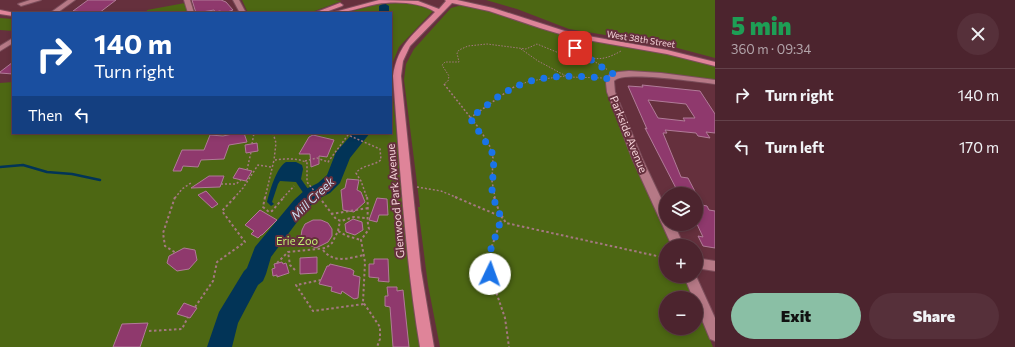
<!DOCTYPE html>
<html lang="en">
<head>
<meta charset="utf-8">
<style>
  :root { --surface:#4c242e; --page:#56303a; --text:#f1f3f6; --muted:#b2a4aa; --line:#63414a; --accent:#8abfa5 }
  body { margin:0; font-family:Commissioner,sans-serif; background:var(--page); color:var(--text); height:100vh; display:flex; flex-direction:column; font-size:15px; white-space:nowrap }
  * { box-sizing:border-box; margin:0 }
  p { font-size:13px; color:var(--muted) }
  .icon { flex:none; width:22px; height:22px; fill:none; stroke:currentColor; stroke-width:2; stroke-linecap:round; stroke-linejoin:round }
  .map { position:relative; flex:1; overflow:hidden }
  .details { display:flex; flex-direction:column; background:var(--surface); width:300px }
  .details>* { flex:none }
  .guide { position:absolute; left:12px; top:12px; width:380px; height:122px; border-radius:0px; box-shadow:0 2px 6px #0003,0 0 0 1px var(--line); background:#1a4fa0; color:#fff; overflow:hidden }
  .tools { position:absolute; left:659px; top:187px; display:grid; gap:8px }
  .tools a { display:grid; place-items:center; width:44px; height:44px; border-radius:50%; background:var(--surface); box-shadow:0 2px 6px #0003,0 0 0 1px var(--line); font-size:20px }
  .pin { position:absolute; display:grid; place-items:center; width:34px; height:34px; color:#fff; margin:-17px; border-radius:8px; box-shadow:0 2px 6px #0006 }
  .me { position:absolute; width:44px; margin:-22px; rotate:3deg; stroke-linejoin:round; filter:drop-shadow(0 0 3px #0008) }
  .turn { display:flex; align-items:center; gap:14px; height:84px; padding:0 16px; font-size:18px }
  .turn .icon { width:52px; height:52px; stroke-width:2.5 }
  .turn b { display:block; font-size:28px; line-height:34px }
  .then { display:flex; align-items:center; height:38px; padding:0 16px; background:#0003; gap:8px; font-size:15px }
  .round { display:grid; place-items:center; flex:none; width:42px; height:42px; border-radius:21px; background:var(--page) }
  .summary { display:flex; align-items:center; justify-content:space-between; height:68px; padding:0 16px }
  h1 { font-size:24px; font-weight:800; line-height:30px; color:#1e9e55 }
  .primary-button { display:flex; gap:8px; margin-top:auto; padding:8px 16px }
  .primary-button a { flex:1; height:46px; border-radius:24px; background:var(--accent); color:#111; font-size:16px; font-weight:800; line-height:46px; text-align:center }
  .primary-button a+a { background:var(--page); color:var(--text) }
  ul { padding:0; list-style:none }
  li { display:flex; align-items:center; gap:12px; height:52px; padding:0 16px; border-top:1px solid var(--line) }
  li div { flex:1 }
  li b { display:block; font-size:15px }
  li em { font-style:normal }
  main { display:flex; flex:1; min-height:0 }
  .map>svg:first-child { display:block }
</style>
</head>
<body>
<main>
<div class="map">
<svg width="715" height="347" viewBox="0 0 715 347">
  <rect width="100%" height="100%" fill="#65303d"/>
  <path fill="#4d6713" d="M242 0H335L342 1 309 13H248Z
    M486 0H715V58L666 45 569 29 517 9Z
    M417 2 427 4 432 7 433 11 399 47 391 67V13H345L379 4Z
    M185 3 189 13H147V10Z
    M462 5 479 8 539 28 577 38 665 52 715 65V80L625 71 611 74 607 81V92L619 125 671 246H666V276H684L693 298H666V328H696V305L713 347H440L428 285 418 207H420L404 80 406 64 414 49 451 8Z
    M0 18 13 19V31L0 30Z
    M391 75 411 289 421 347H0V83L13 82V133H391Z"/>
  <path fill="#023457" d="M286 162H296L302 165 303 169 301 179 308 189 304 194 296 182 280 181 278 184 272 202 274 204 271 206 267 202C270 191 276 168 286 162Z"/>
  <g fill="none" stroke-linecap="round" stroke-linejoin="round">
    <path stroke="#023457" stroke-width="2.5" d="M0 167 23 165 47 172 72 174 100 180"/>
    <path fill="#023457" fill-rule="evenodd" d="M384 3 389 6V13H379V6Z
      M353 133H370L350 158 340 183 330 193 318 199 306 210 271 257 266 274 263 281 258 285 238 323 232 347H207L219 312 244 271 247 268 255 247 294 200 306 189 318 183 327 175 336 152Z"/>
  </g>
  <path fill="#8f396d" stroke="#b17b98" fill-rule="evenodd" d="M88 0H116L99 13H83L85 12 73 11Z
    M192 0H221L226 2 233 10 224 13 220 11 215 12 214 10 196 13Z
    M13 62V74L0 73V72Z
    M642 85 700 91 715 114V133L706 132 710 138 698 136 696 133 665 130 667 133H663L681 177 688 178 702 205 707 206 709 210 715 211V248L703 246 698 236 703 237 696 222V194H679L645 128 647 129 628 86 643 87ZM648 100 686 104 695 118H683L685 121 658 118Z
    M237 133H244L247 142 229 145 224 159 201 160 198 167 183 166 181 171H173L182 150H204L210 135 223 136Z
    M313 135 334 140 327 157 319 156V164L311 167 310 154H299L309 137Z
    M257 143 258 151 246 153 245 145Z
    M239 168 252 171 246 181 233 178Z
    M209 176H224L220 187 191 188Z
    M347 179 359 180 357 190 361 192 365 202 354 212 343 210 341 190 345 188Z
    M206 191 218 204 212 208 198 195Z
    M377 198 387 199 388 215H379L377 222 369 220Z
    M260 210 277 220 262 235H261L258 238 251 234 254 231 245 225Z
    M353 219 362 222 363 230 355 235 346 232 345 224Z
    M313 220H321L328 223 332 229V236L328 242 316 248 305 243 301 236 302 230 305 224Z
    M184 248 195 250 197 260 189 269 177 271 167 263 169 256Z
    M317 257V273L300 274V258Z
    M374 259H388L389 282 378 281 379 278 369 277V264H374Z
    M282 262 283 264 286 263 289 273 277 277V275L273 276 272 269 275 268 274 264Z
    M330 264 351 269 354 271 353 275 360 277 358 298 354 299 342 291 341 294 331 291 332 287 319 284 327 266H329Z
    M387 287H397V291L403 290 409 347H393L390 307 385 306V296H388Z
    M184 303 197 308 190 318 177 314Z
    M148 323 140 347H113L122 324Z"/>
  <g fill="none" stroke-linecap="round" stroke-linejoin="round">
    <g stroke="#7c4e5b" stroke-width="2">
      <path id="minor" d="M30 0H41L21 6 18 4Z
        M68 0H75L57 13H50Z
        M184 0H190L194 13H188Z
        M233 0H239L246 13H240Z
        M13 38V43L0 51V46Z
        M629 71 661 73 715 80V84C699 82 621 70 614 81L615 92 642 158 666 209V224H674L684 246H672L632 158 607 92 606 83 609 75 618 72Z
        M696 258 715 261V271L696 268Z
        M684 276H696L715 318V341L710 339 696 305V298H693Z"/>
    </g>
    <g stroke="#7c4e5b" stroke-width="2">
      <path id="major" d="M379 0 418 1 439 9 446 1 445 0H457L493 8 571 33 667 50 715 62V66L667 54 570 37 540 28 489 11 452 3 410 46 403 61 401 76 421 270 434 347H420C405 258 400 166 393 76 398 44 414 34 435 12 420 2 395 1 377 4 361 7 347 13 331 13Z
        M340 3 343 5 342 6 323 13H314Z
        M0 10 15 13H13V16L0 14Z"/>
    </g>
    <path stroke="#a57882" stroke-width="1" stroke-dasharray="1.5 1.5" stroke-linecap="butt" d="M569 42C588 60 598 64 621 51
      M521 49 538 61 568 77 603 78
      M445 85 444 84 448 81 449 76 442 65 445 62H459L457 53 459 50 468 46 487 44 526 49 537 44 559 53 589 58 608 70
      M519 85 530 81 565 76"/>
    <path stroke="#a57882" stroke-width="1.5" stroke-dasharray="2 2" stroke-linecap="butt" d="M444 84 478 127 489 144 493 158 492 181 495 198
      M470 118 512 88 521 84
      M273 133 276 143 274 160
      M252 144 254 133
      M305 161 317 158 328 162 348 135 380 149 381 160C373 166 362 165 356 173L361 181 367 198
      M247 170 251 152
      M221 184H236L241 180
      M417 187 441 191 458 198
      M175 198 182 189 191 183
      M234 198 243 188 258 165 271 167
      M265 198 274 160C285 159 297 157 307 163V182L320 198
      M283 198 294 186"/>
    <path stroke="#a57882" stroke-width="2" stroke-dasharray="2.5 2.5" stroke-linecap="butt" d="M175 197 163 233 165 246 176 253
      M265 197 263 207 269 212 272 211 284 197
      M319 197 336 219 341 221 354 217 366 218
      M367 197C369 209 366 218 369 229L361 240 365 262 363 302 380 327V339L377 347
      M455 197 502 217 491 249 490 274 505 318 509 347
      M494 197 499 211 506 223 666 258
      M331 214 368 208
      M338 231 340 221
      M323 250C334 264 349 258 364 255
      M277 263 288 252
      M295 270 290 265 288 252 326 248 332 243 338 231 347 236 361 240
      M321 280 296 285 313 311 364 304
      M195 307 213 281 217 262 245 242 222 211 235 197
      M149 331 182 329 188 317"/>
    <use href="#minor" fill="#b67986" fill-rule="evenodd"/>
    <use href="#major" fill="#df8499" fill-rule="evenodd"/>
  </g>
  <g fill="none" stroke-linecap="round" stroke-linejoin="round">
    <path stroke="#1a73e8" stroke-width="7" stroke-dasharray="0 12.6" d="M490 274 491 249 502 217 497 210 492 191 494 158 491 150 470 118C484 108 498 95 513 88 542 73 579 75 610 79L615 75 594 62 575 48"/>
  </g>
  <g text-anchor="middle" dominant-baseline="central" stroke-width="4" stroke-linejoin="round" paint-order="stroke">
    <g font-size="9" fill="#f6d4da" stroke="#65303d">
      <text transform="translate(641 39) rotate(9)">West 38th Street</text>
    </g>
    <g font-size="11" fill="#f6d4da" stroke="#65303d">
      <text transform="translate(629 134) rotate(68)">Parkside Avenue</text>
      <text transform="translate(395 201) rotate(-95)">Glenwood Park Avenue</text>
    </g>
    <g font-size="11" fill="#c1ee70" stroke="#65303d">
      <text x="297" y="240">Erie Zoo</text>
    </g>
    <g font-size="12" font-style="italic" fill="#ccdff1" stroke="#65303d">
      <text transform="translate(312 198) rotate(-44)">Mill Creek</text>
    </g>
  </g>
</svg>
<div class="tools">
<a><svg class="icon" aria-label="layers" viewBox="0 0 24 24"><path d="M12 4l9 5-9 5-9-5zM3 14l9 5 9-5"/></svg></a>
<a>+</a>
<a>−</a>
</div>
<div class="pin" style="left:575px;top:48px;background:#d93025"><svg class="icon" aria-label="arrive" viewBox="0 0 24 24"><path d="M6 21V4h12l-3 4 3 4H6"/></svg></div>
<svg class="me" style="left:490px;top:274px" viewBox="-20 -20 40 40"><circle r="19" fill="#fff"/><path d="M0-13L10 11 0 6-10 11z" fill="#1a73e8"/></svg>
<div class="guide">
<div class="turn"><svg class="icon" aria-label="right" viewBox="0 0 24 24"><path d="M7 20v-9h11M14 6l5 5-5 5"/></svg><div><b>140 m</b>Turn right</div></div>
<div class="then">Then<svg class="icon" aria-label="left" viewBox="0 0 24 24"><path d="M17 20v-9H6M10 6l-5 5 5 5"/></svg></div>
</div>
</div>
<section class="details">
<div class="summary"><div><h1>5 min</h1><p>360 m · 09:34</p></div><a class="round"><svg class="icon" aria-label="close" viewBox="0 0 24 24"><path d="M6 6l12 12M18 6L6 18"/></svg></a></div>
<ul>
<li><svg class="icon" aria-label="right" viewBox="0 0 24 24"><path d="M7 20v-9h11M14 6l5 5-5 5"/></svg><div><b>Turn right</b></div><em>140 m</em></li>
<li><svg class="icon" aria-label="left" viewBox="0 0 24 24"><path d="M17 20v-9H6M10 6l-5 5 5 5"/></svg><div><b>Turn left</b></div><em>170 m</em></li>
</ul>
<div class="primary-button"><a>Exit</a><a>Share</a></div>
</section>
</main>
</body>
</html>
